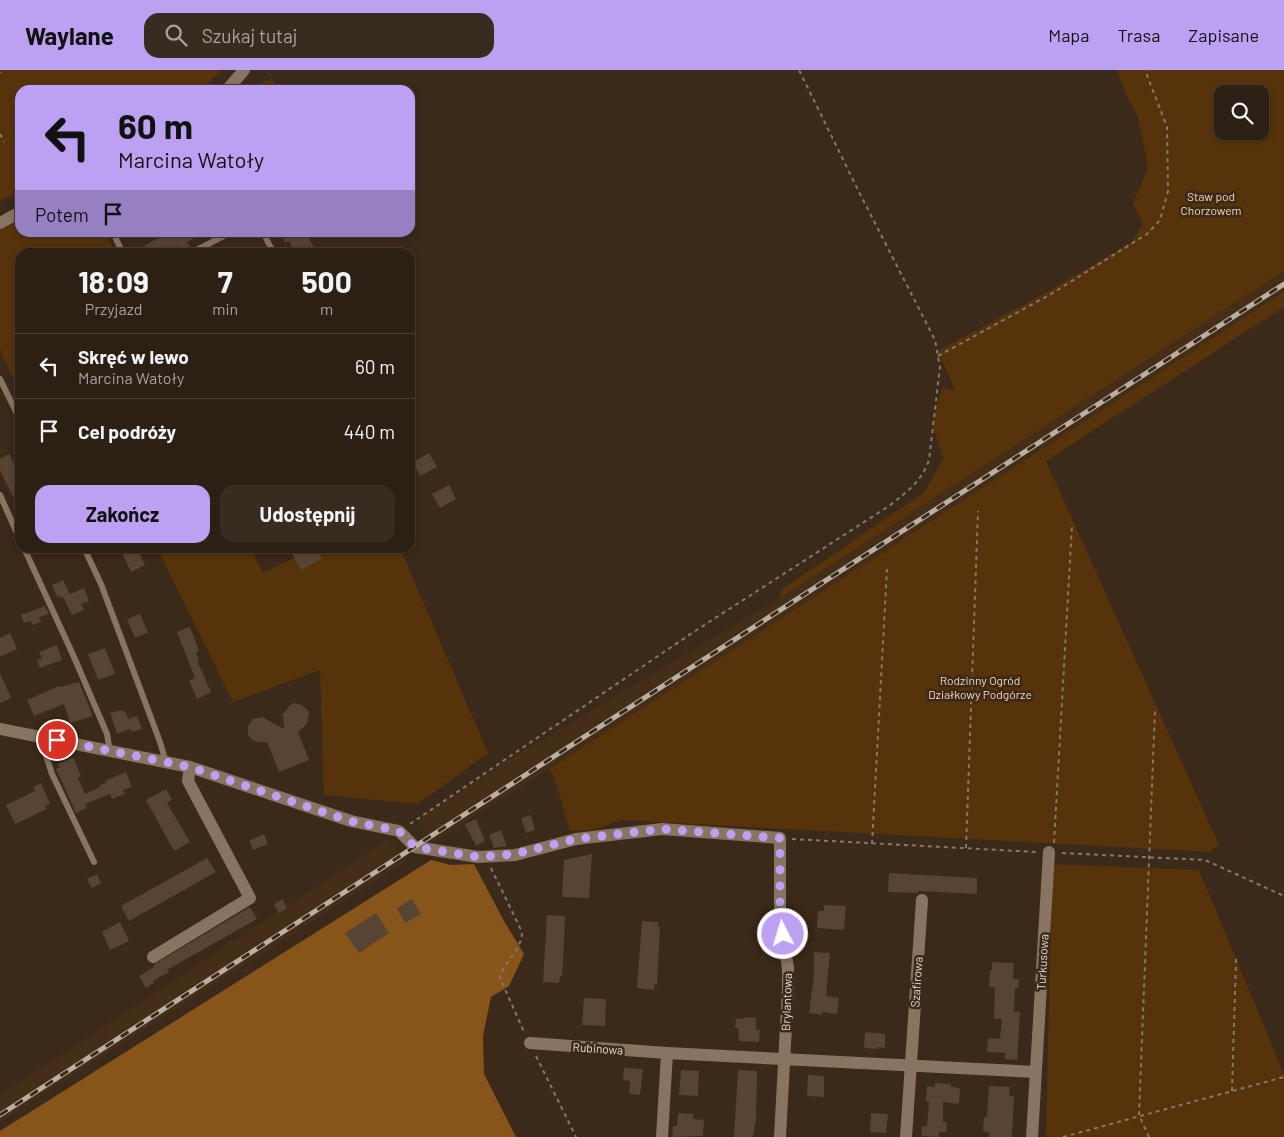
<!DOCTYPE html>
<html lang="pl">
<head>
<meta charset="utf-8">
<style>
  :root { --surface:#2c1f13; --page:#382c21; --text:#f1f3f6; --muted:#a6a2a0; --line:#483d33; --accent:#bca0f2 }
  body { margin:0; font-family:Barlow,sans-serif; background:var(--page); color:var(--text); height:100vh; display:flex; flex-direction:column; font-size:19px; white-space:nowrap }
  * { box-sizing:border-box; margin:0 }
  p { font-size:16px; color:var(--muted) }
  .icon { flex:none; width:28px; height:28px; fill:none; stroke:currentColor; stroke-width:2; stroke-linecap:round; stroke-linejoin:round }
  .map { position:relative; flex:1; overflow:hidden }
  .panel { position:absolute; left:15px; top:178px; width:400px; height:305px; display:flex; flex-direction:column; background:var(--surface); border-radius:15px; box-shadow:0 2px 8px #0003,0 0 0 1px var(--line) }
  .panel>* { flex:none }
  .banner { position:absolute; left:15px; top:15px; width:400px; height:152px; border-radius:15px; box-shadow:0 2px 8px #0003,0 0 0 1px var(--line); background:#bca0f2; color:#111; overflow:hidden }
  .tools { position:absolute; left:1214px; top:15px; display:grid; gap:10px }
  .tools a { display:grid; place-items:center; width:55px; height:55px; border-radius:10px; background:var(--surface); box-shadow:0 2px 8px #0003,0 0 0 1px var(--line); font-size:25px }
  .pin { position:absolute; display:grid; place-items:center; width:42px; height:42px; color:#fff; margin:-21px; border:2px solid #fff; border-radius:50%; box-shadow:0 1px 5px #0007 }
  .me { position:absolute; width:55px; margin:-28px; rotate:355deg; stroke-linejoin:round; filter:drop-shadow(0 0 4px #0008) }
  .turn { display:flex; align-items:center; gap:18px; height:105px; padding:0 20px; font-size:22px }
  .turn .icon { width:65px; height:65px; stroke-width:2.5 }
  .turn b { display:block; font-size:35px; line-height:42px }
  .then { display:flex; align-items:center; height:48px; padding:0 20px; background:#0003; gap:10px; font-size:19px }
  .eta { display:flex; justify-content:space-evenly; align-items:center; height:85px; text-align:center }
  .eta b { font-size:30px; font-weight:700; line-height:35px }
  .action { display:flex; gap:10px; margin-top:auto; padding:10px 20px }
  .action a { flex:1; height:58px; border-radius:15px; background:var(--accent); color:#111; font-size:20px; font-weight:700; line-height:58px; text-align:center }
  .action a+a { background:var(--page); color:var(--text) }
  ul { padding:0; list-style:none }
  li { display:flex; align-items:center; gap:15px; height:65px; padding:0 20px; border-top:1px solid var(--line) }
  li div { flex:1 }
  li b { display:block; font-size:19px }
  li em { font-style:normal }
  header { display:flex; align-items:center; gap:30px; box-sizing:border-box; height:70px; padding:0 25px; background:var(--accent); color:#111 }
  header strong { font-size:24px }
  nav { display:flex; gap:28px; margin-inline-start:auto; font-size:18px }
  .search { width:350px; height:45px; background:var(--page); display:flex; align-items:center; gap:12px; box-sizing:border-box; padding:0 18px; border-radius:15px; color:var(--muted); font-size:19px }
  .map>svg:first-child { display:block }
</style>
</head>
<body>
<header>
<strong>Waylane</strong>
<div class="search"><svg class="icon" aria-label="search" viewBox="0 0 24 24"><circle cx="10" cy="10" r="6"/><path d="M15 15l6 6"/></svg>Szukaj tutaj</div>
<nav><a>Mapa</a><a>Trasa</a><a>Zapisane</a></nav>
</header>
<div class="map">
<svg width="1284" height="1067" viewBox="0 0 1284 1067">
  <rect width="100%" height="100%" fill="#3b2919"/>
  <path fill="#442e18" d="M1284 201V222L549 699 433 772 417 750 511 688 780 528Z
    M388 769 406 791 0 1052V1025Z"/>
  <path fill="#56330b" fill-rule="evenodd" d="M0 0H221L202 20H20V121L0 131Z
    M1117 0H1284V201L780 528 782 519 925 422 943 388 932 353 942 318 955 320 938 281 1040 226 1132 172 1143 154 1133 133 1148 97 1138 47 1125 22ZM1222 24H1260V61H1222Z
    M272 8 277 20H246Z
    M20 145V162L106 163 115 182H20V324L0 280V156Z
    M1284 222V237L1046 391 1219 775 1210 782 621 750 593 760 570 761 554 707 549 699Z
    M157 478H251L263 503 315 478H400L488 683 418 734 324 725 320 600 233 632Z
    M1052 794 1199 800 1284 1004V1067H1046Z"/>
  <path fill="#875419" d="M431 790 451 795 474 794 504 851 524 884 509 916 491 927 483 966 484 1004 516 1067H0V1061Z"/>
  <path fill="#574433" d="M169 162H190L193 169 187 172 190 177 181 182 178 176 167 182H147L144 176Z
    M280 162H306L316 182H295L289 171 285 173Z
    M429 383 437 397 420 406 413 392Z
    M9 384 15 396 20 394V441L0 400V389Z
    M449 415 456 429 440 438 432 424Z
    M120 478H137L145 495 131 502Z
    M289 478H315L322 489 301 500Z
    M63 510 70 524 84 518 89 531 81 534 84 540 72 545 63 527 61 528 60 526 57 527 52 515Z
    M45 536 49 544 39 547 41 552 32 555 31 551 24 553 21 545Z
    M140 544 148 562 135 568 127 549Z
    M190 557 199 581 196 582 199 591H197L211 622 197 629 189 611 195 608 177 562Z
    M10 563 17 579 0 587V568Z
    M57 575 62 590 40 598 37 590 42 588 39 582Z
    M105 578 115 604 98 610 88 584Z
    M0 603 11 628 0 633Z
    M79 612 93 646 70 653 64 634 34 646 27 630 59 616 60 617Z
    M295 633 302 635 309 642 307 654 298 662 309 690 279 702 267 672H256L251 669 248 664V656L253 649 262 647 284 659 283 644 290 635Z
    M121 640 126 642 128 649 137 646 142 659 132 662 130 659 117 664 110 643Z
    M73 687 81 706 78 708 85 724 100 717V715L106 713 105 711 126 702 132 717 123 720 125 724 112 729 110 724 85 734 87 738 76 743 56 699 60 698 58 694Z
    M41 713 50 734 45 736 47 739 15 754 6 735 35 721 33 717Z
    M166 719 172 730 167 733 190 772 174 781 146 730Z
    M531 745 535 760 526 763 521 748Z
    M476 749 485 771 476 776 465 754Z
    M501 760 507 776 494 778 489 765Z
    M264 764 268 774 253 780 249 771Z
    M592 784 589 828 562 827 564 790Z
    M207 788 216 802 129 851 121 836Z
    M889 803 977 808V824L918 821V823L888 822Z
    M97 804 101 813 92 818 87 809Z
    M282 829 287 838 279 843 274 834Z
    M412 829 421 844 405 853 397 838Z
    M824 835 846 836 844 860 817 858 818 841H824Z
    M250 837 257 849 167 900 169 902 153 911 154 913 146 918 139 906 154 897 153 895Z
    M376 843 389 863 359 883 345 863Z
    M547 845 565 846 563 893 562 906H560L559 913 543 912Z
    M642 851 658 852V857H660L657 915 654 914V920L637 918Z
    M120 852 129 871 110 880 102 862Z
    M814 882 830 883 826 926 839 928 837 944 823 942 822 945 809 943 814 905Z
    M992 892 1014 893 1013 909H1019L1018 918H1015L1014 941 1020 942 1017 990 1005 989V983L987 982 988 968 1000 969 1002 949H994L995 917H989L990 900H992Z
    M584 928 606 929 605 956 582 955Z
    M744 947 756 948V960H760L759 972 739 971 738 958H735L736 948 744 949Z
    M865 962 885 964V978L878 977V979L864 978Z
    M624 998 643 999 640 1025 629 1024 630 1011 623 1010Z
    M681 1000 699 1001 698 1026 679 1025Z
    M738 1000 757 1001 756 1049 753 1067H734Z
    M808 1005 824 1006V1027L807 1026Z
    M935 1013 951 1014V1017L960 1018 959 1034 943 1032V1052H947L946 1062H939V1067L921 1066 922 1056 927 1057 929 1032 926 1031 927 1016 935 1017Z
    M989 1016 1010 1017 1009 1026H1014L1012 1067H989V1062L983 1061 984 1047H987Z
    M678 1043 693 1044V1049L704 1050 703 1066 672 1067 673 1056H677Z
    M871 1043 888 1044 886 1063 870 1062Z"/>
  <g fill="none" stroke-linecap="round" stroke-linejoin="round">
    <path stroke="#86786a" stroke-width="2" stroke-dasharray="4 4" stroke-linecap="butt" d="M0 2V3
      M0 64 4 72
      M938 286 1051 224 1147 164 1160 150 1168 121 1167 57 1145 0
      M410 754 692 563 889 436C907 422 921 412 929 390L940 297 935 270 858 120 799 0
      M792 769 1037 782
      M1054 773 1072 455
      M872 774 887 499
      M966 778 978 441
      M1062 783 1205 790 1284 826
      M491 798 522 862C522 880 504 891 500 908L525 964
      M536 986 576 1067
      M1232 1021 1236 889
      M1063 1067 1284 1007
      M1149 1067 1139 1045 1155 639"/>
    <path stroke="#887461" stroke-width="6" d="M113 162 122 182
      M263 162 273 182
      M193 182 231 162
      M0 309 20 350
      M0 425 20 470
      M24 478 74 587 107 664 110 681
      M84 478 101 514 160 672 166 692
      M40 667 52 704 94 792"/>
    <path stroke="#887461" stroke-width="12" d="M227 20 244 0
      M0 153 20 142
      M0 659 190 697 351 751 399 761 415 777 478 787 515 785 576 769 662 759 780 768V847L788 898V919L780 1067
      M153 887 250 828 188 711 190 697
      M530 973 667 983 1036 1002
      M662 1067 667 983
      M906 1067 922 830
      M1032 1067 1049 782"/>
    <g stroke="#bbaea2" stroke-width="5">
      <path id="rail" d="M0 1045 1284 214"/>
    </g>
    <use href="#rail" stroke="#3b2919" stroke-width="3" stroke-dasharray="9" stroke-linecap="butt"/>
  </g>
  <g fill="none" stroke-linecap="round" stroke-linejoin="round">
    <path stroke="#bca0f2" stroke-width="9" stroke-dasharray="0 16.2" d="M57 670 190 697 350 751 399 761 415 777 478 787 515 784 576 769 662 759 780 768V847L783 864"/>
  </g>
  <g text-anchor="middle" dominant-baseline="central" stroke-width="5" stroke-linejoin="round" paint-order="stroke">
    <g font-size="12" fill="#fcd7b5" stroke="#3b2919">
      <text x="1211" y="126">Staw pod<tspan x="1211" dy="14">Chorzowem</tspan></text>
      <text x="980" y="610">Rodzinny Ogród<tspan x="980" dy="14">Działkowy Podgórze</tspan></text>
    </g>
    <g font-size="12" fill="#e5dacf" stroke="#3b2919">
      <text transform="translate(1042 892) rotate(-87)">Turkusowa</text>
      <text transform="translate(916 912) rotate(-86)">Szafirowa</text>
      <text transform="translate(786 932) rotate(-88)">Brylantowa</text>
      <text transform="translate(598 978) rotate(4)">Rubinowa</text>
    </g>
  </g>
</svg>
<div class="tools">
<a><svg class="icon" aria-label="search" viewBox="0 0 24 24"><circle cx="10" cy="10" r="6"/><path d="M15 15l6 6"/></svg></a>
</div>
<div class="pin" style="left:57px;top:670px;background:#d93025"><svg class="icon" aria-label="arrive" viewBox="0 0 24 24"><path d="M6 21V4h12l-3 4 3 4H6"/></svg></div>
<svg class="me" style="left:783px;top:864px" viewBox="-20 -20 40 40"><circle r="17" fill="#bca0f2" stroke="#fff" stroke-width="3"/><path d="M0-11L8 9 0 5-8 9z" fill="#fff"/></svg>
<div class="banner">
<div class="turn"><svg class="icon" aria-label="left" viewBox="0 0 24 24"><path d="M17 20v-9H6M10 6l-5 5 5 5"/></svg><div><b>60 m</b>Marcina Watoły</div></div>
<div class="then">Potem<svg class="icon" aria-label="arrive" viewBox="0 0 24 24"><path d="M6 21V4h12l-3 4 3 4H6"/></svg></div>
</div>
<section class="panel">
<div class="eta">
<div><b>18:09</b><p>Przyjazd</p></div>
<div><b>7</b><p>min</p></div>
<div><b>500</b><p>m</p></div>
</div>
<ul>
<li><svg class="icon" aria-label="left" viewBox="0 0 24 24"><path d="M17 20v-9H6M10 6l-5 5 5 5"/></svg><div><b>Skręć w lewo</b><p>Marcina Watoły</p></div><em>60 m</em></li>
<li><svg class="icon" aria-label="arrive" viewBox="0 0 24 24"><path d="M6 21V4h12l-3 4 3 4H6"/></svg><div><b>Cel podróży</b></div><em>440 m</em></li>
</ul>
<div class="action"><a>Zakończ</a><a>Udostępnij</a></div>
</section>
</div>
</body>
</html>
